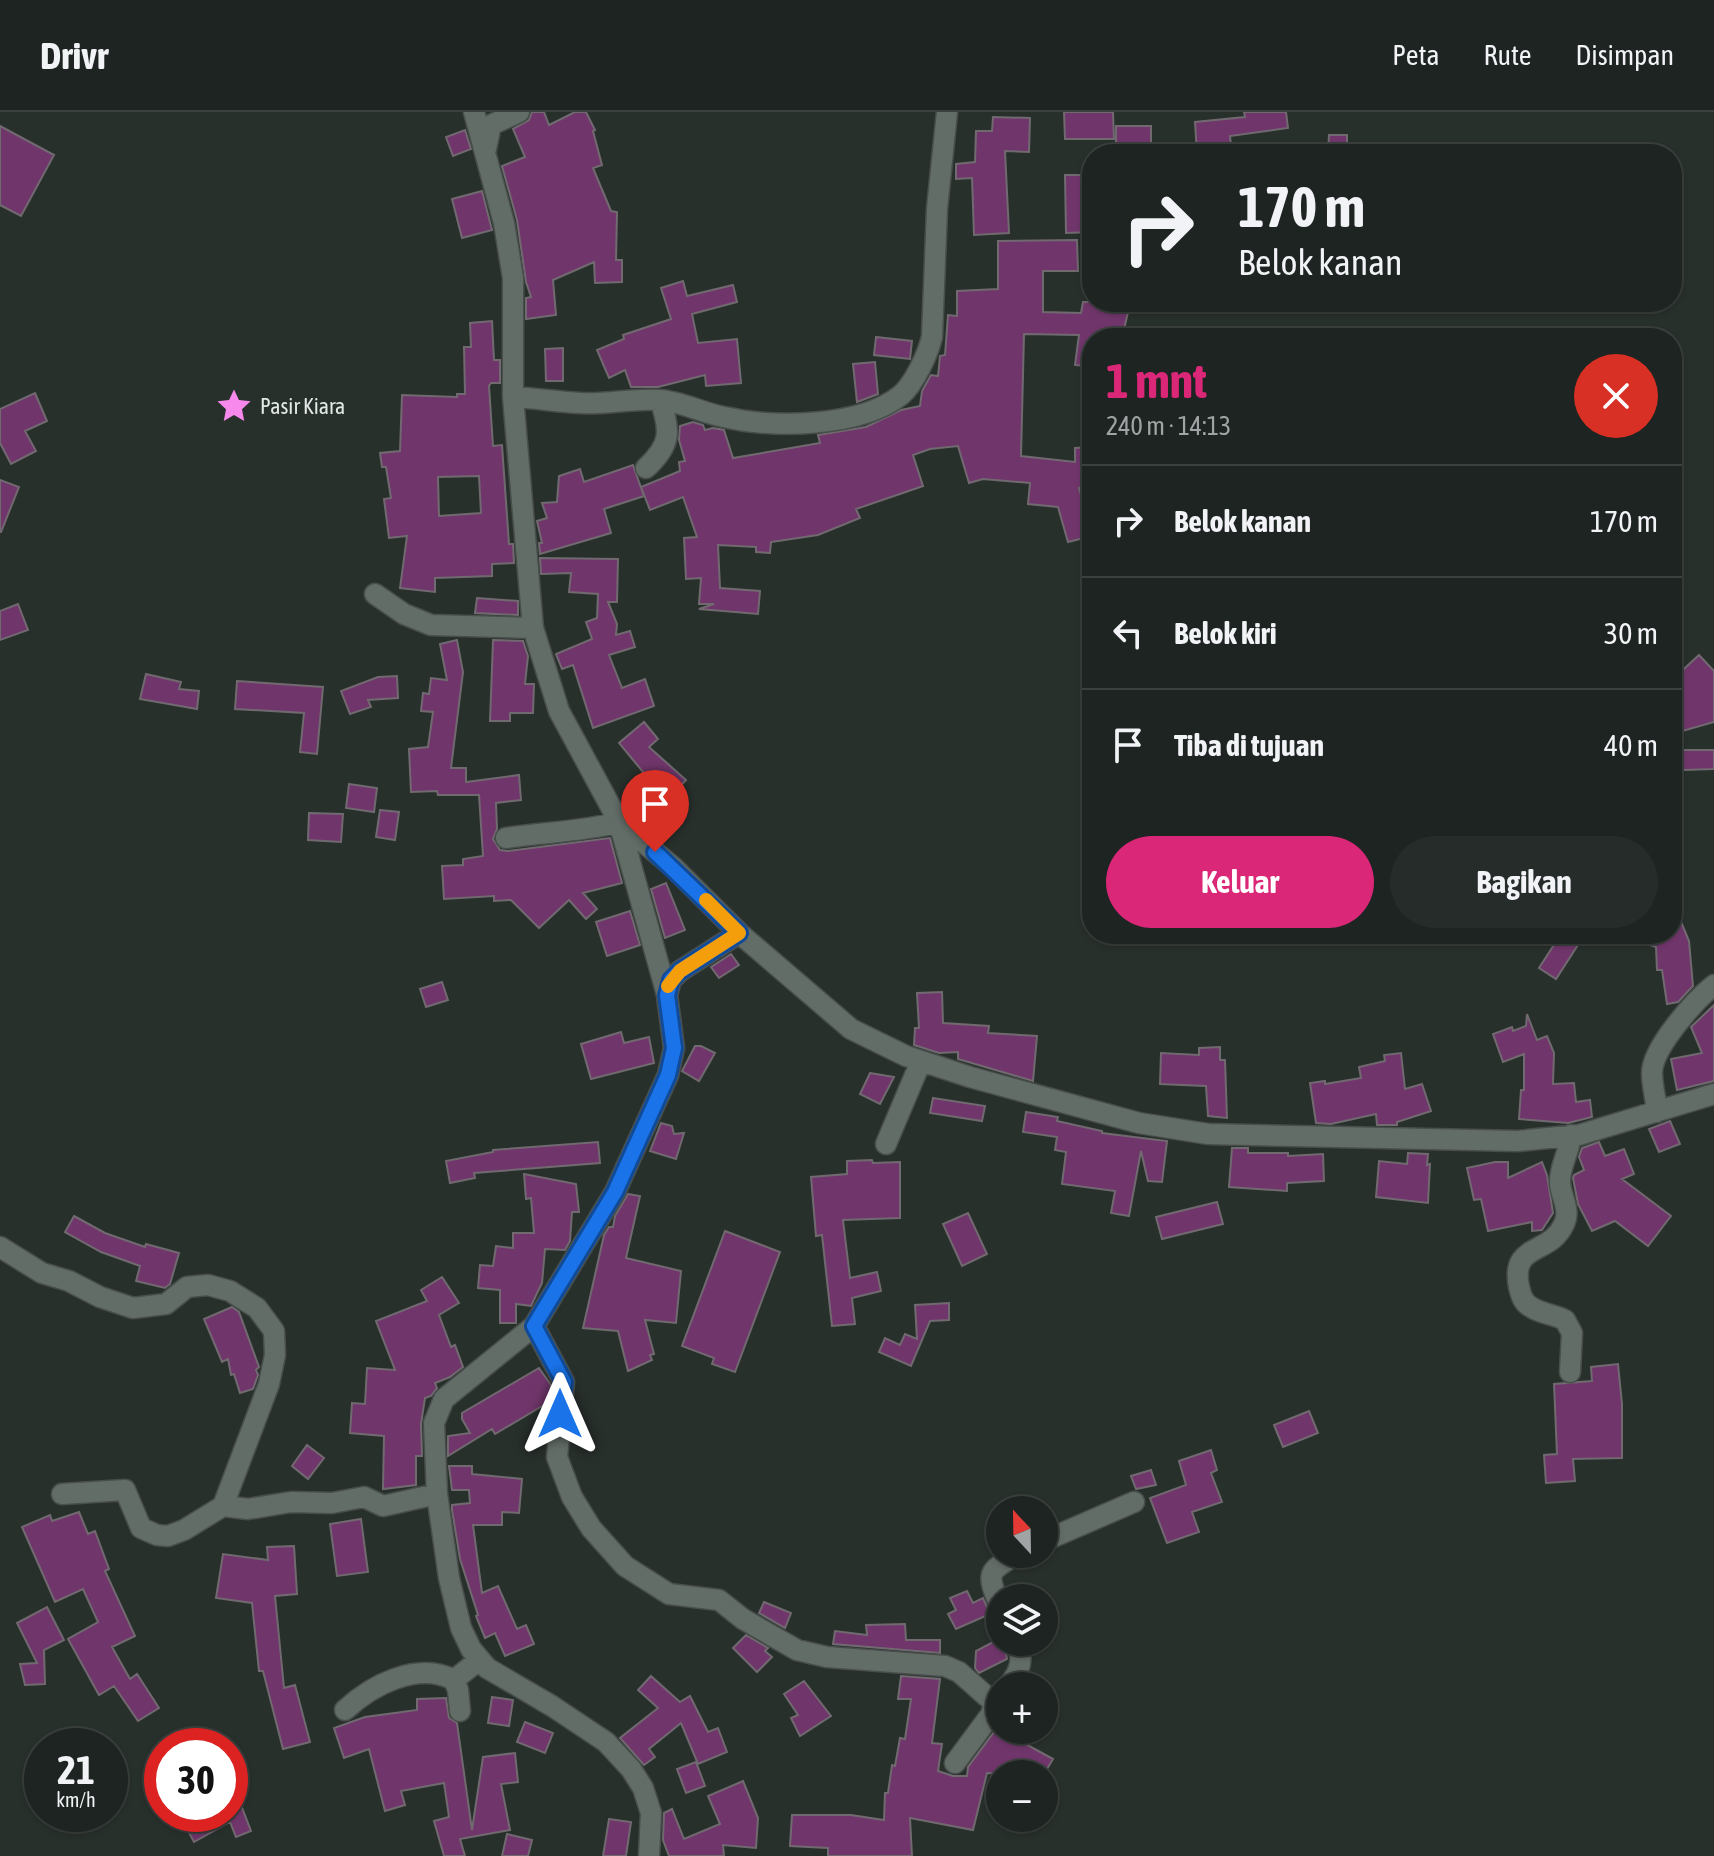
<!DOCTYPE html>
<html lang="id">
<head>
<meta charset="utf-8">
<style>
  :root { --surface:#1e2421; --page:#262c2a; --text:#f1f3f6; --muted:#a1a4a5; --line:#3c413f; --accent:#db2777 }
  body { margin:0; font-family:"Asap Condensed",sans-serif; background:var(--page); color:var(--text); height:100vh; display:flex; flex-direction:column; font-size:30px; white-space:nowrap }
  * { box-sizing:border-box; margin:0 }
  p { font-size:26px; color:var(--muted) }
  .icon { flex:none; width:44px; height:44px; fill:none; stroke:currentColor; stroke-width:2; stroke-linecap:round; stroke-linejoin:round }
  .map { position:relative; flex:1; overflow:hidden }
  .drawer { position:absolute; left:1082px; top:216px; width:600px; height:616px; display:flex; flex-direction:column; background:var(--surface); border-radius:32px; box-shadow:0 2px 6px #0004,0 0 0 2px var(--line) }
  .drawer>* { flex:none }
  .banner { position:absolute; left:1082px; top:32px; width:600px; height:168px; border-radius:32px; box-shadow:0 2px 6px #0004,0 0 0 2px var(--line); background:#1e2421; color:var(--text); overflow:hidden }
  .needle { width:52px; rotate:338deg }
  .buttons { position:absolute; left:986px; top:1384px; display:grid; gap:16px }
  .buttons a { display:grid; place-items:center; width:72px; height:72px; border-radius:50%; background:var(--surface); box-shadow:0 2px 6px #0004,0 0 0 2px var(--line); font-size:40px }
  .speed { position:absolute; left:24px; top:1616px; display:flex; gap:16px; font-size:40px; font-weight:700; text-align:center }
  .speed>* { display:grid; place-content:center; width:104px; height:104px; border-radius:50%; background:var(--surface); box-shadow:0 2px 6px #0004,0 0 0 2px var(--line); line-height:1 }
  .speed small { font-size:20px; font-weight:400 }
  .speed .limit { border:12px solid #d22; background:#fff; color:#111 }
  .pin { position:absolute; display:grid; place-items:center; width:68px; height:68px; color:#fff; margin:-82px -34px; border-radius:50% 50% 50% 0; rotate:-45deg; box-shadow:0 0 8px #0007 }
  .pin .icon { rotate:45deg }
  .me { position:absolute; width:88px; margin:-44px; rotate:0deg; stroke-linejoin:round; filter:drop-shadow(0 0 6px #0008) }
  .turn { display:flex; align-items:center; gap:28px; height:168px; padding:0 24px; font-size:36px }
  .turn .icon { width:104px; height:104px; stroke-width:2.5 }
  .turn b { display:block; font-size:56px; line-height:68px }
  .round { display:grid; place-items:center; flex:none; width:84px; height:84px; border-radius:42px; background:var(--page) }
  .overview { display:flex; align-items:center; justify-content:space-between; height:136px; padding:0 24px }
  h1 { font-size:48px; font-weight:700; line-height:60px; color:var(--accent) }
  .primary-button { display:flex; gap:16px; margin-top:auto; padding:16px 24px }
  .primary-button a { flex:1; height:92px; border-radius:48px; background:var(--accent); color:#fff; font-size:32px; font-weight:700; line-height:92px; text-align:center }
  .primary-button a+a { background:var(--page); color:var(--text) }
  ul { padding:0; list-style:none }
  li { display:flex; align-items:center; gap:24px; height:112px; padding:0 24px; border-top:2px solid var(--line) }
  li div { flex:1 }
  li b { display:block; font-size:30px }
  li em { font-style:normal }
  header { display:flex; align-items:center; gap:48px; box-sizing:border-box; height:112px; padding:0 40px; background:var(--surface); border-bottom:2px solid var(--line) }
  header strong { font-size:38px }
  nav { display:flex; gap:44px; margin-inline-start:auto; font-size:28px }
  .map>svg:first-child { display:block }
</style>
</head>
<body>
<header>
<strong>Drivr</strong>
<nav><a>Peta</a><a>Rute</a><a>Disimpan</a></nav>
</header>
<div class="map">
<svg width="1714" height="1744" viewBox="0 0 1714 1744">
  <rect width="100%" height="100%" fill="#28302c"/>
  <path fill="#70366b" stroke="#716970" stroke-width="2" fill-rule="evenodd" d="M532 0H544L549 13 575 0H586L595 18 593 19 602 53 593 56 611 99 617 100 616 148H622V170L595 171 594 150 553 168 556 203 526 207V186L531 185 526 170 517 108 502 54 525 45 513 17 529 8Z
    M1064 0H1113L1114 27H1065Z
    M1244 0H1286L1288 16 1230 24 1232 42H1197L1195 10 1245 5Z
    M993 5 1030 6 1029 40 1005 39 1009 121 974 123 972 66 956 67V52L975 50 976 19H992Z
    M0 14 54 43 21 104 0 93Z
    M1116 14H1151V42H1116Z
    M465 18 471 37 453 44 446 25Z
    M1329 23H1347V42H1328Z
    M1065 63H1092V120L1066 121Z
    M482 79 492 118 462 126 452 87Z
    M1077 128 1078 159H1043V200L1081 201 1083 190H1107L1129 196 1122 226H1092V255L1075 253 1079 223 1024 222 1021 344 1075 350V336L1092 335V375L1079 376 1092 424 1068 430 1058 395 1028 392 1030 371 983 367 969 371 958 334 930 337 913 343 923 374 856 397 860 406 818 423 771 430 770 441 756 440V435L718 433 720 476 760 479 758 502 699 497 714 492H699L701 466 686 467 684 426 697 425 683 385 650 398 641 375 680 359 679 350 685 349 679 328 680 314 693 310 703 313 705 318 713 316 724 318 733 346 820 331 818 323 866 315 901 298 920 294 922 279 931 263 938 264 940 244 945 243 948 203 957 204V179L998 177V129Z
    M683 169 687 184 733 173 737 190 692 202 698 231 737 227 741 271 706 274 705 263 658 275H631L625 258 609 266 597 238 624 227 623 223 671 207 661 176Z
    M492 209 494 248H500V271H491L489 274 493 334 502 333 509 432H513L514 451 492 452V464L435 466V480L400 476 407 424 389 426 384 387 391 386 386 355H382L380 341 400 339 402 283 457 285V282H465L464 235H471L470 211ZM479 364 481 401 439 404 438 365Z
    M876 225 912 229 910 247 874 243Z
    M563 236V269H546L545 237Z
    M875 250 878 282 857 290 853 252Z
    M35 281 47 309 25 319 36 339 11 352 0 331V297Z
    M633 353 644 384 604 397 611 421 540 442 539 431H542L537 409 547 406 542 391 557 390 559 364 580 357 584 370Z
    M0 368 19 375 1 420H0Z
    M540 446 618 447 617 490H608L617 512 616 523 630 519 635 535 609 543 622 576 645 567 654 594 593 616 573 553 562 557 556 542 592 527 586 510 597 506 598 482 569 480 571 461 541 462Z
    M477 486 518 489V503L475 501Z
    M18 492 28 518 0 528V499Z
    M457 528 463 560 451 656H466V670L519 663 521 688 496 691 497 717 493 727 500 738 508 739 610 726 622 771 583 781 597 797 586 807 569 788 539 816 511 788 494 789V784L444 787 442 754 463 753V747L483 744 479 683H438L437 679 411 680 409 637 428 635 433 600 421 599 423 581 429 582 431 566 447 568 440 532Z
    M493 528 523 529 528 544 525 572H534L533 601H510V609H490Z
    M1699 543 1714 559V610L1672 622V568Z
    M146 562 181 570 179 577 199 579 197 597 140 587Z
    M397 564 398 586 368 588 371 595 350 602 341 579 378 565Z
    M237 569 323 575 317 642 300 640 304 601 235 597Z
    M644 610 658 627 649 635 686 668 664 691 642 672 648 666 619 631Z
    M1672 638H1714V657L1684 658 1672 662Z
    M349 672 377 676 374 700 346 696Z
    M380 698 399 700 395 728 376 725Z
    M309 701 343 702 341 730 308 728Z
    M666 771 685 818 665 826 651 777Z
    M1672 788 1689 829 1693 874 1678 890 1667 892 1662 858H1657L1656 835 1626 825V822H1672Z
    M630 799 640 833 607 844 596 810Z
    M1561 822H1585L1556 867 1539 856Z
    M731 842 739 853 719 866 711 855Z
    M442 870 448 888 426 895 420 877Z
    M942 880 943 911 989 914 988 921 1037 924 1033 969 958 947V940L939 941 914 933 915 916H919L917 881Z
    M1714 893V969L1677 978 1671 947 1702 941 1691 915Z
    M1527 902 1537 928 1547 924 1554 941 1553 972 1574 971 1576 990 1590 988 1592 1005 1568 1011 1519 1007 1521 978H1524V942L1503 950 1493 922 1512 915 1513 919 1526 914Z
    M621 920 624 931 649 925 654 951 591 967 581 932Z
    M695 934H701L715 941 699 969 682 959Z
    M1220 935V948H1225L1227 1006 1208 1004 1206 974 1160 972 1161 941 1199 943V936Z
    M1401 941 1405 977 1422 972 1431 999 1397 1010V1013H1377L1376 1002 1331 1012 1316 1011 1310 971 1325 969V972L1361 966 1359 955 1385 949 1384 943Z
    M870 961 894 965 880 992 860 982Z
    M933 986 985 994 982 1009 930 1001Z
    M1026 1000 1058 1005 1057 1009 1102 1019V1021L1167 1029 1162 1070 1148 1069 1141 1039 1129 1104 1111 1101 1115 1079 1062 1072 1066 1040 1055 1038 1057 1025 1023 1020Z
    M1670 1009 1680 1032 1659 1040 1649 1017Z
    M661 1011 672 1014 674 1022 684 1021 676 1047 650 1039Z
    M598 1030 600 1051 474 1061 475 1066 450 1071 446 1049 493 1040V1038Z
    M1599 1030 1605 1044 1624 1037 1634 1062 1622 1067 1671 1104 1648 1134 1615 1109 1592 1119 1578 1092 1573 1066 1574 1063 1584 1058 1579 1045 1582 1036Z
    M1232 1036H1248V1041H1288V1044L1323 1042 1324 1069 1287 1071V1079L1229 1075Z
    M1408 1041 1428 1042 1427 1053 1430 1052 1428 1091 1376 1085 1379 1049 1407 1052Z
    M872 1048 873 1051 900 1050V1106L843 1108 850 1166 877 1160 881 1179 852 1186 855 1212 832 1214 822 1123 816 1124 811 1065 847 1062V1049Z
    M1495 1050H1508V1066L1542 1050 1547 1063 1553 1101 1542 1118 1532 1119V1110L1488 1119 1481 1087 1474 1088 1467 1056Z
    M524 1062 576 1072 579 1100H572L570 1129 565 1138 545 1137 542 1171 531 1194 516 1192V1211H500V1178L478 1176 480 1153 493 1154 496 1134 513 1136V1121H534L531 1086 526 1087Z
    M628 1082 640 1084 626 1146 681 1159 676 1211 645 1208 654 1242 650 1243 652 1248 628 1259 618 1219 583 1216 604 1123 609 1115H613L615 1104Z
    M1217 1090 1223 1112 1162 1127 1156 1105Z
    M968 1101 987 1142 962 1154 943 1112Z
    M74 1104 105 1121 145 1135 146 1132 179 1141 170 1172 165 1176 136 1169 140 1154 101 1140 65 1120Z
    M725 1119 780 1140 735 1260 712 1252 714 1246 682 1234Z
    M442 1165 459 1191 439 1203 451 1235 455 1233 463 1255 450 1265 435 1271 437 1276 431 1284 425 1286 421 1312 422 1344H416V1373L383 1377 384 1324 350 1321 352 1291 365 1292 367 1256 395 1258 376 1209 427 1189 421 1178Z
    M949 1191V1208L930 1209 911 1254 879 1240 885 1226 900 1233 905 1222 917 1227 915 1193Z
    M232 1195 239 1200 259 1255 256 1258 258 1263 253 1277 240 1281 234 1262 231 1263 228 1247 222 1250 204 1207Z
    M1618 1252 1622 1292V1346L1573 1347 1575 1369 1546 1371 1544 1343 1557 1342 1554 1272 1592 1269 1591 1255Z
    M539 1256 551 1273 549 1290 495 1322 492 1317 448 1344V1324L470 1321 462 1307V1301Z
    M1309 1299 1318 1321 1283 1335 1274 1313Z
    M307 1333 324 1346 308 1367 292 1354Z
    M1211 1338 1217 1358 1211 1361 1222 1390 1192 1400 1199 1420 1167 1431 1150 1386 1186 1373 1179 1349Z
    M449 1354H472V1362L522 1367 519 1401 502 1400V1413H473L482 1481 498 1474 517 1517 526 1513 534 1532 505 1544 495 1521 485 1526 476 1504 478 1503 460 1447 452 1398V1393L470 1391 469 1378H452Z
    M1151 1358 1156 1373 1136 1377 1131 1364Z
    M79 1400 88 1422 95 1419 109 1457 105 1459 135 1524 112 1535 130 1567 137 1562 159 1596 138 1609 114 1574 99 1583 68 1527 98 1510 83 1477 55 1490 22 1415 50 1403 52 1409Z
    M361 1407 368 1460 337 1464 330 1412Z
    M294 1434 297 1482 275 1484 284 1576 295 1573 310 1630 283 1637 263 1559H259L252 1491 216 1486 223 1442 268 1448 267 1435Z
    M967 1479 973 1491 983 1486 990 1502 956 1517 948 1502 956 1498 950 1486Z
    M764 1490 791 1501 785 1516 759 1501Z
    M47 1495 64 1528 44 1538 45 1572 25 1573 20 1552 37 1551 17 1511Z
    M905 1512 906 1528H940V1541L833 1532 835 1519 867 1523 866 1513Z
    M746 1523 768 1536 765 1539 772 1545 757 1560 733 1536Z
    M993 1530H1004L1007 1547 979 1561 975 1556 976 1539Z
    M651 1564 680 1590 690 1584 708 1620 718 1616 727 1640 698 1652 681 1611 649 1637 655 1645 644 1653 620 1626 658 1596 638 1578Z
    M901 1564 940 1567 932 1631 942 1632 938 1659 953 1664H967L968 1655 1000 1612V1618L1053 1647 1044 1662H1020L1004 1653 1003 1662 987 1661 973 1718 910 1706 912 1744H828V1736L790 1734 792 1703H851L884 1708 885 1681H888L892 1653 895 1654 900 1626 905 1627 911 1587H898Z
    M804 1569 831 1604 800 1624 791 1606 798 1603 784 1582Z
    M492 1585 513 1588 509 1614 488 1611Z
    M446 1586 449 1606 457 1611 472 1718 483 1645 515 1641 518 1670 501 1672 510 1718 460 1727 465 1744H444L434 1709 449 1705 444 1671 401 1679 405 1693 385 1699 369 1637 344 1646 334 1616 365 1605 417 1598V1587Z
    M525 1610 553 1621 545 1641 517 1630Z
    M696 1650 705 1674 686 1681 677 1657Z
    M231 1667 251 1719 236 1725 230 1710 194 1730 179 1702H230Z
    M743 1669 758 1706 756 1736 723 1733 724 1744H669L663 1728 664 1701 672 1697 684 1727 720 1712 708 1684Z
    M609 1707 631 1710 626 1744H603Z
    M507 1722 532 1728 528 1744H502Z"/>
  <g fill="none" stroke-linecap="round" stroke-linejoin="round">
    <g stroke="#484e4b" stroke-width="23">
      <path id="minor" d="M474 0 504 111 513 166V285L533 516 559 599 619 710 673 755 739 821 851 917 906 944 970 965 1139 1011 1208 1022 1518 1029 1579 1023 1714 982
        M486 37 491 13 519 0
        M513 285C535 286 558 290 580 291 606 293 633 286 659 288 681 289 702 301 724 305 772 316 860 316 901 283 914 272 928 242 932 225L937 97 947 0
        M646 356C671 333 671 319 660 288
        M375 482 404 502 431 513 533 516
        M506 726C544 720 582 720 619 710L667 883
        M1657 1000C1656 987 1652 974 1652 961 1652 936 1695 888 1714 873
        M886 1032 921 949
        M0 1135 42 1161 69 1169 100 1185 133 1196 166 1192 187 1175 208 1173 230 1179 257 1196 274 1219 275 1243 269 1272 223 1394
        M534 1214 564 1270 557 1345 572 1385 591 1416 625 1454 669 1482 719 1488 743 1507 797 1538 827 1545 945 1554 959 1560 993 1590 1000 1582
        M1570 1260 1572 1221 1565 1208C1554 1202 1541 1202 1531 1195 1523 1191 1521 1183 1519 1175 1510 1130 1550 1144 1564 1112 1571 1098 1561 1085 1560 1071 1559 1055 1570 1039 1571 1023
        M62 1382 125 1378 141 1416 157 1423 168 1424 184 1418 223 1394 248 1397 291 1390 332 1391 364 1385 383 1394 437 1382
        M1044 1429 1134 1390
        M1000 1494C986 1460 987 1460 1018 1442
        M1008 1574C1020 1560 1024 1548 1017 1530
        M345 1598C372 1573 417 1549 454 1568
        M460 1599 458 1578 454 1568 479 1548
        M955 1651 992 1601 993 1590
        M649 1744 651 1701 643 1676 631 1657 606 1630 552 1594 487 1556 471 1537 461 1516 449 1466 437 1382 434 1311 444 1287 534 1214 615 1080 668 963 674 936 667 883 671 868 680 859 739 821"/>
    </g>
    <use href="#minor" stroke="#636d67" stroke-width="20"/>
  </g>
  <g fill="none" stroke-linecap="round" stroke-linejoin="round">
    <g stroke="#114b97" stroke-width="20">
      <path id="route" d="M560 1302 564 1270 534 1214 615 1080 668 963 674 936 667 883 671 868 680 859 739 821 655 740"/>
    </g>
    <use href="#route" stroke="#1a73e8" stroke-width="14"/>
    <path stroke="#f59e0b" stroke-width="14" d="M668 874 680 859 739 821 706 788"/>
  </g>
  <defs>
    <g id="sight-bare" transform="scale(2.76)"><path d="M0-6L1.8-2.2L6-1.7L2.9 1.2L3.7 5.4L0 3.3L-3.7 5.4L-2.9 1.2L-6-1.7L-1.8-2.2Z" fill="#f788ec" stroke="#28302c" stroke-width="2.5" paint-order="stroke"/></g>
  </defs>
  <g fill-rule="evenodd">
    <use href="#sight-bare" x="234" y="294"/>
  </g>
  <g text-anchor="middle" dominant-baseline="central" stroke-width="8" stroke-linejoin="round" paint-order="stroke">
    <g font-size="22" fill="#e3e9e6" stroke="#28302c" text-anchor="start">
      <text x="260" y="294">Pasir Kiara</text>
    </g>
  </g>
</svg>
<div class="buttons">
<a><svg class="needle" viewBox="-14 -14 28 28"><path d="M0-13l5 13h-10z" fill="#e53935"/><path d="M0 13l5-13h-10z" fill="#a1a4a5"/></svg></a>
<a><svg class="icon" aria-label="layers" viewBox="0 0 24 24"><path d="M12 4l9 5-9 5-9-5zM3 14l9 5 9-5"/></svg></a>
<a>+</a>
<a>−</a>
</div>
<div class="speed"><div>21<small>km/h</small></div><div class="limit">30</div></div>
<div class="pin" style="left:655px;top:740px;background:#d93025"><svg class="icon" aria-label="arrive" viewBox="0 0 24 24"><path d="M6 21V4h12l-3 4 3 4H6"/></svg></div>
<svg class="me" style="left:560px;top:1302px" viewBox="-20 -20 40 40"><path d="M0-17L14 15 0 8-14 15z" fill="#1a73e8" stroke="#fff" stroke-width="4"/></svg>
<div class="banner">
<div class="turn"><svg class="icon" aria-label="right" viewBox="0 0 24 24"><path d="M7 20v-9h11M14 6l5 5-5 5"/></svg><div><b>170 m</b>Belok kanan</div></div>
</div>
<section class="drawer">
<div class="overview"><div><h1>1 mnt</h1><p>240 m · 14:13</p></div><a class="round" style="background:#d93025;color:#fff"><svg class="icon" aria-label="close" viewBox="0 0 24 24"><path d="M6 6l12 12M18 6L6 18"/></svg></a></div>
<ul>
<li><svg class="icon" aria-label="right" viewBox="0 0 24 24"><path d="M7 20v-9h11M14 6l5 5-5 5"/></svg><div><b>Belok kanan</b></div><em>170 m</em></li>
<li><svg class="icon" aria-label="left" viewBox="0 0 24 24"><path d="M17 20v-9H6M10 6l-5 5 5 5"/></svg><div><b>Belok kiri</b></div><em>30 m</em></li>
<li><svg class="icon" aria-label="arrive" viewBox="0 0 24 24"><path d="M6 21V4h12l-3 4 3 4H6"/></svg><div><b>Tiba di tujuan</b></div><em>40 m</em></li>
</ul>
<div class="primary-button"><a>Keluar</a><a>Bagikan</a></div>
</section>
</div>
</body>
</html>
